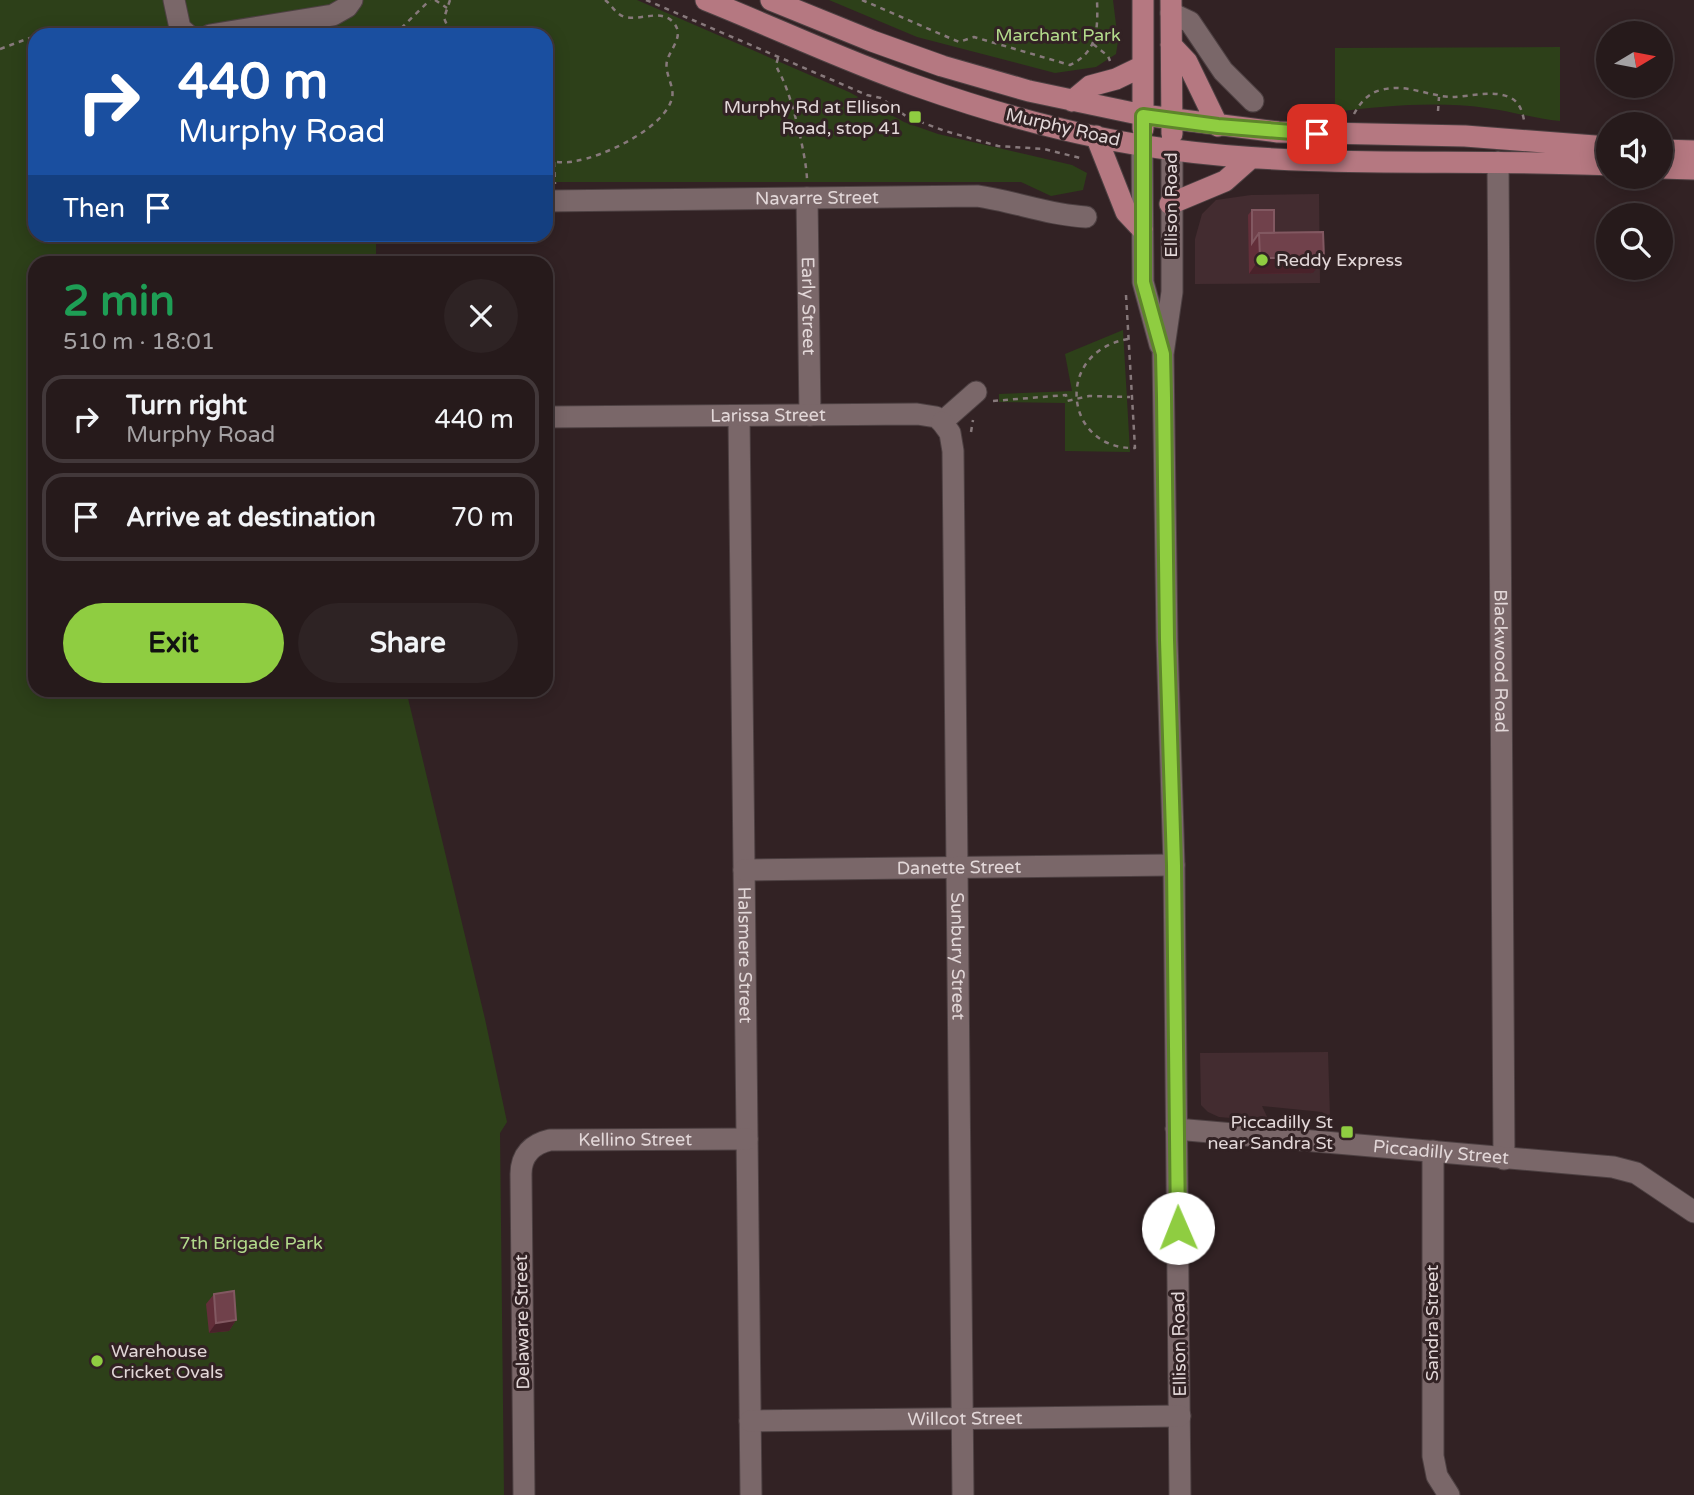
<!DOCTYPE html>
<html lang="en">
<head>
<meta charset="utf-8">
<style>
  :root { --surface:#261a1b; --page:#2e2324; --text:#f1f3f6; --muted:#a4a1a3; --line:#42383a; --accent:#8fcd41 }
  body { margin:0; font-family:"Varela Round",sans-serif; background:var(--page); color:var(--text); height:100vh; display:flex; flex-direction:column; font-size:26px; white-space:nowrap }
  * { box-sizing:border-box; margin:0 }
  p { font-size:23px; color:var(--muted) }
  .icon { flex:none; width:38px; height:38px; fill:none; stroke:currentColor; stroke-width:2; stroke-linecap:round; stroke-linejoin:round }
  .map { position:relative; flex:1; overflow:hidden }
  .details { position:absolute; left:28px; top:256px; width:525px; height:441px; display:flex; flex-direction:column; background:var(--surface); border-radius:21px; box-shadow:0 4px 18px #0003,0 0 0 2px var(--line) }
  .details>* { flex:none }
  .top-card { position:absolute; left:28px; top:28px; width:525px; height:214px; border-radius:21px; box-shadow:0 4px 18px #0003,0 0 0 2px var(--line); background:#1a4fa0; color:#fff; overflow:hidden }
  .needle { width:46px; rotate:80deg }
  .tools { position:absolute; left:1596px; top:21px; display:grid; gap:14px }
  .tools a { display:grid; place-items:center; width:77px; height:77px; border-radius:50%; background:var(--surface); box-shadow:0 4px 18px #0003,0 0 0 2px var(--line); font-size:35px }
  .pin { position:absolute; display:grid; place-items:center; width:60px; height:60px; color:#fff; margin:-30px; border-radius:14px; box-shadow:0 4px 10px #0006 }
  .me { position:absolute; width:77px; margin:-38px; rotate:359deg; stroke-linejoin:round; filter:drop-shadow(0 0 5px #0008) }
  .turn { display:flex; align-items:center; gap:24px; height:147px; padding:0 35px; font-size:32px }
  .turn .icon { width:91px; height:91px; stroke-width:2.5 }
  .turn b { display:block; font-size:49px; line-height:60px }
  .then { display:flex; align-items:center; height:66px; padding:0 35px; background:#0003; gap:14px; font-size:26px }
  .round { display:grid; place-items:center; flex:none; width:74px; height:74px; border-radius:37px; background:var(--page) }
  .headline { display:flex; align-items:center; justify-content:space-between; height:119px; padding:0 35px }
  h1 { font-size:42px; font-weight:800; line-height:52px; color:#1e9e55 }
  .action { display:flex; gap:14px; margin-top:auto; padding:14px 35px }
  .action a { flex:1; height:80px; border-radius:42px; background:var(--accent); color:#111; font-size:28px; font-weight:800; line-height:80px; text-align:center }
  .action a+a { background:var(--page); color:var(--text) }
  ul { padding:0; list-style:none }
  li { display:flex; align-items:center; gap:21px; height:88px; margin:0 14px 10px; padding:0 21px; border:4px solid var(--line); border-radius:21px }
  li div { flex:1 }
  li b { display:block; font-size:26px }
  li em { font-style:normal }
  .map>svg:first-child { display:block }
</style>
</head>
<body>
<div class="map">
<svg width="1694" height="1495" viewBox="0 0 1694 1495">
  <rect width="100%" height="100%" fill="#322224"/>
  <path fill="#432c30" d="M1319 194 1320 283 1195 284V239L1202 214 1216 200 1251 195Z
    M1328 1052 1330 1117 1322 1112 1262 1106 1269 1121 1219 1117 1208 1112 1201 1105 1200 1053Z"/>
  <path fill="#2d4019" d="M0 0H637L849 92 904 122 938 134 1072 165 1087 173 1083 190 1051 196 1021 182H546V35H35V234L376 235V262H35V690H406L485 1019 507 1122 500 1133 504 1495H0Z
    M829 0H1113L1118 41 1116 54 1096 67 1055 73 917 37Z
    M1560 47V121C1535 119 1511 111 1486 108 1436 101 1385 106 1335 112V48Z
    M1123 330 1130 452 1065 451V403L999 402V394L1072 391 1065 354Z"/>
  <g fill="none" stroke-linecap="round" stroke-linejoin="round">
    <g stroke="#4d4042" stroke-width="23">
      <g id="minor">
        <path d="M174 0 180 28 188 35"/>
        <path d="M1171 13 1190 22 1223 71 1253 101"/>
        <path d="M210 35 333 15 347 7 352 0"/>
        <path d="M1142 145 1143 282 1160 345"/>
        <path d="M1172 150V292L1163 354 1167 640 1174 865 1180 1495"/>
        <path id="s1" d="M1498 162 1504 1159"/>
        <path id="s2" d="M807 198 810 415"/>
        <path id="s3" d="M546 201 977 196C1014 201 1048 215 1086 217"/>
        <path id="s4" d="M739 416 751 1495"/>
        <path id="s5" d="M546 417 917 414 936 417 942 422 976 392"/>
        <path id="s6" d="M942 422 950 433 953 451 963 1495"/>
        <path id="s7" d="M744 870 1174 865"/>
        <path id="s8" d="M1176 1129 1613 1167 1636 1173 1694 1212"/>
        <path d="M1433 1151V1456L1437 1476 1449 1495"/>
        <path id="s9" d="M750 1421 1180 1416"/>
        <path id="s10" d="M524 1495 521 1174C521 1155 532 1144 550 1140L747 1139"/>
      </g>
    </g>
    <g stroke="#4d4042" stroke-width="23">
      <path id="major" d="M706 0C776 28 845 61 917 86 999 115 1087 139 1174 150 1318 169 1463 158 1608 165
        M771 0 872 41 942 66 1029 91 1143 115 1278 132 1465 136 1608 147
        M1143 0V129
        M1171 0 1172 134
        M1171 45 1187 62 1218 126
        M1072 101 1090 86 1116 79 1143 66
        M1096 136 1126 212 1142 229
        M1661 150 1694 151
        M1661 168 1694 169
        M1170 204 1225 181 1251 158"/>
    </g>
    <path stroke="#87797b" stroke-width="2.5" stroke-dasharray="5 5" stroke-linecap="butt" d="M435 0 447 8
      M450 0 444 18 451 35
      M646 0 867 95 881 98 907 117 945 131 998 146 1044 149 1084 159
      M862 0 959 42 974 37 1070 65C1098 52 1098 28 1097 0
      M37 35 62 28 135 31 143 35
      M394 35 430 0
      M412 35 419 32 424 35
      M1093 44 1108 56 1110 61
      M0 49 35 36
      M778 58 776 65C778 71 781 75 783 80 793 102 806 155 807 179
      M1438 111 1439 97
      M1354 114C1360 103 1368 93 1381 90 1405 83 1428 96 1451 97 1469 97 1494 89 1511 98 1520 103 1522 111 1524 120
      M546 147 554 162C561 162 568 163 575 161 603 157 665 128 672 98 675 87 664 73 667 61 671 47 686 35 672 21 659 9 640 21 625 17 615 14 613 6 605 0
      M554 162 555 184
      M1126 295 1135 448C1064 450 1053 352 1128 339
      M993 401 1066 395 1067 401 1089 396 1130 397
      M971 432 973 420"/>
    <use href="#minor" stroke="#7a6769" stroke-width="21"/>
    <use href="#major" stroke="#b57881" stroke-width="21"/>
  </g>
  <path fill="#632f3a" d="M1252 210 1274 233 1313 273 1249 274 1248 215Z
    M214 1294 236 1320 229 1331 209 1333 206 1304Z"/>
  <path fill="#49222a" d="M1260 258H1324L1313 273 1249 274Z
    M236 1320 229 1331 209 1333 216 1323Z"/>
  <path fill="#70414b" stroke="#825861" stroke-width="2" d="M1252 210H1274V233H1259L1252 243Z
    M1323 232 1324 258H1260L1259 233Z
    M234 1291 236 1320 216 1323 214 1294Z"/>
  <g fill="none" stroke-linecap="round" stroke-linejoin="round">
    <g stroke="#5d852a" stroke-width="18">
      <path id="route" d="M1178 1228 1174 865 1167 640 1164 397 1163 354 1143 282V116L1218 126 1317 134"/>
    </g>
    <use href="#route" stroke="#8fcd41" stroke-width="12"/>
  </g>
  <g fill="#8fcd41" stroke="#322224" stroke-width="2.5">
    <rect x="908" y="110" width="14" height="14" rx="3.5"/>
    <circle cx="1262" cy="260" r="7"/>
    <rect x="1340" y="1125" width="14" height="14" rx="3.5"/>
    <circle cx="97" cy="1361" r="7"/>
  </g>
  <g text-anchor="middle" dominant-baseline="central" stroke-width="6" stroke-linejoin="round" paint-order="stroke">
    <g font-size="18" fill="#b2da8b" stroke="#322224">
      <text x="1058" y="35">Marchant Park</text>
      <text x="251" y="1243">7th Brigade Park</text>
    </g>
    <g font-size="18" fill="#e2d7d8" stroke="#322224" text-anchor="end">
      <text x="901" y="107">Murphy Rd at Ellison<tspan x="901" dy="21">Road, stop 41</tspan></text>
      <text x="1276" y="260" text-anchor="start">Reddy Express</text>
      <text x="1333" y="1122">Piccadilly St<tspan x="1333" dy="21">near Sandra St</tspan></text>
      <text x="111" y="1351" text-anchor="start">Warehouse<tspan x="111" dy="21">Cricket Ovals</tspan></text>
    </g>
    <g font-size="18" fill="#e2d7d8" stroke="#322224">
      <text transform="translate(1063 127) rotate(13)">Murphy Road</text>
      <text stroke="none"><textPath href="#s3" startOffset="271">Navarre Street</textPath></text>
      <text transform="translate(1171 205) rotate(-90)">Ellison Road</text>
      <text stroke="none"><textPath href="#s2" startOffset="108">Early Street</textPath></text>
      <text stroke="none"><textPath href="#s5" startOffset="222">Larissa Street</textPath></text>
      <text stroke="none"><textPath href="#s1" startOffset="499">Blackwood Road</textPath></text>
      <text stroke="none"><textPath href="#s7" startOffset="215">Danette Street</textPath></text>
      <text stroke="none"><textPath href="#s4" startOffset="539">Halsmere Street</textPath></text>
      <text stroke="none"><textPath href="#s6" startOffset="537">Sunbury Street</textPath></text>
      <text stroke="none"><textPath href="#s10" startOffset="455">Kellino Street</textPath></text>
      <text stroke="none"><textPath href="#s8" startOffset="266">Piccadilly Street</textPath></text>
      <text transform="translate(522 1322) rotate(-91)">Delaware Street</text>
      <text transform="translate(1432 1323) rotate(-90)">Sandra Street</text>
      <text transform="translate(1179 1344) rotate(-91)">Ellison Road</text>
      <text stroke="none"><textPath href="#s9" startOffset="215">Willcot Street</textPath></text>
    </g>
  </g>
</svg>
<div class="tools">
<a><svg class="needle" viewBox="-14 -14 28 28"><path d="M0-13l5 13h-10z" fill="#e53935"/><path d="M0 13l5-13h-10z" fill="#a4a1a3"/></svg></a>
<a><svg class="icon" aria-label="sound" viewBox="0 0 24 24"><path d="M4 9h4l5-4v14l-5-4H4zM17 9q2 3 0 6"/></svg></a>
<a><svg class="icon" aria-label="search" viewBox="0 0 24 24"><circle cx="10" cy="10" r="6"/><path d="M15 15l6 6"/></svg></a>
</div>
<div class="pin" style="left:1317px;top:134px;background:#d93025"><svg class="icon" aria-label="arrive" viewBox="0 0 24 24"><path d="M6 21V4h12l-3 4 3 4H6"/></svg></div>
<svg class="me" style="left:1178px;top:1228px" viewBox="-20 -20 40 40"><circle r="19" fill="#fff"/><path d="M0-13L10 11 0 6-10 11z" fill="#8fcd41"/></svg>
<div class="top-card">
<div class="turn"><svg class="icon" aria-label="right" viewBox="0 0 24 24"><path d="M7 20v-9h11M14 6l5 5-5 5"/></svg><div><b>440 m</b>Murphy Road</div></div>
<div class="then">Then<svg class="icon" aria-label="arrive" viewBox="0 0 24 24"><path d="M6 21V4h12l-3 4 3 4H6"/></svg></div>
</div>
<section class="details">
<div class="headline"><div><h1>2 min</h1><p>510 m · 18:01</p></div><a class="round"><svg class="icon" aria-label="close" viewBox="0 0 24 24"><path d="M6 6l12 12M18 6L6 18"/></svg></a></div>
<ul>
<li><svg class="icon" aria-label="right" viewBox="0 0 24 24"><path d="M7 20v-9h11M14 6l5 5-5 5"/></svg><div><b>Turn right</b><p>Murphy Road</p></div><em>440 m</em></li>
<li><svg class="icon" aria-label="arrive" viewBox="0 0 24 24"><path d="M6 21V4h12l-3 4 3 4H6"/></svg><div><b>Arrive at destination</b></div><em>70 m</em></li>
</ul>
<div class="action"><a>Exit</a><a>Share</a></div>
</section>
</div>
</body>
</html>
